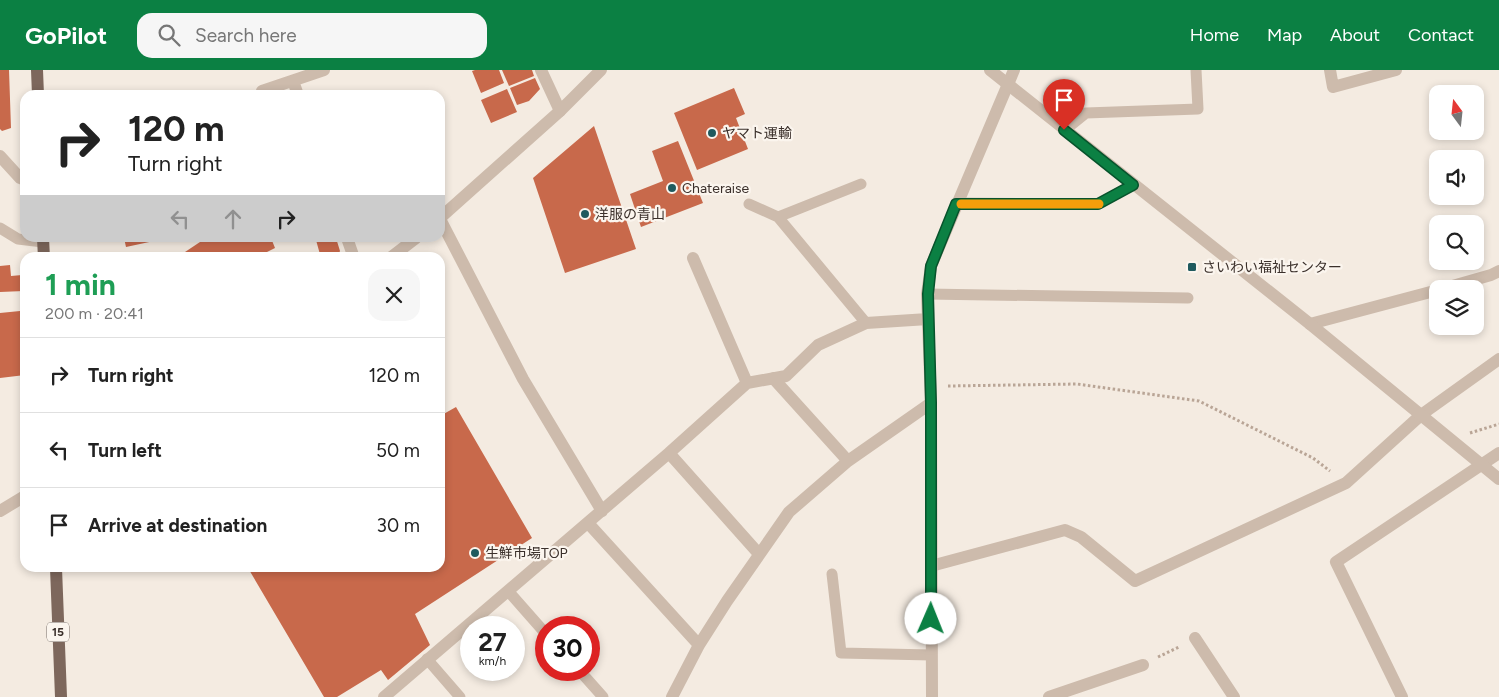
<!DOCTYPE html>
<html lang="en">
<head>
<meta charset="utf-8">
<style>
  :root { --surface:#fff; --page:#f6f6f6; --text:#222; --muted:#767676; --line:#e0e0e0; --accent:#0b8043 }
  body { margin:0; font-family:Figtree,"Noto Sans JP",sans-serif; background:var(--page); color:var(--text); height:100vh; display:flex; flex-direction:column; font-size:19px; white-space:nowrap }
  * { box-sizing:border-box; margin:0 }
  p { font-size:16px; color:var(--muted) }
  .icon { flex:none; width:28px; height:28px; fill:none; stroke:currentColor; stroke-width:2; stroke-linecap:round; stroke-linejoin:round }
  .map { position:relative; flex:1; overflow:hidden }
  .side { position:absolute; left:20px; top:182px; width:425px; height:320px; display:flex; flex-direction:column; background:var(--surface); border-radius:15px; box-shadow:0 2px 8px #0003 }
  .side>* { flex:none }
  .top-card { position:absolute; left:20px; top:20px; width:425px; height:152px; border-radius:15px; box-shadow:0 2px 8px #0003; background:#fff; color:var(--text); overflow:hidden }
  .needle { width:32px; rotate:345deg }
  .fabs { position:absolute; left:1429px; top:15px; display:grid; gap:10px }
  .fabs a { display:grid; place-items:center; width:55px; height:55px; border-radius:10px; background:var(--surface); box-shadow:0 2px 8px #0003; font-size:25px }
  .speed { position:absolute; left:460px; top:546px; display:flex; gap:10px; font-size:25px; font-weight:700; text-align:center }
  .speed>* { display:grid; place-content:center; width:65px; height:65px; border-radius:50%; background:var(--surface); box-shadow:0 2px 8px #0003; line-height:1 }
  .speed small { font-size:12px; font-weight:400 }
  .speed .limit { border:8px solid #d22; background:#fff; color:#111 }
  .pin { position:absolute; display:grid; place-items:center; width:42px; height:42px; color:#fff; margin:-51px -21px; border-radius:50% 50% 50% 0; rotate:-45deg; box-shadow:0 0 5px #0007 }
  .pin .icon { rotate:45deg }
  .me { position:absolute; width:55px; margin:-28px; rotate:1deg; stroke-linejoin:round; filter:drop-shadow(0 0 4px #0008) }
  .turn { display:flex; align-items:center; gap:18px; height:105px; padding:0 25px; font-size:22px }
  .turn .icon { width:65px; height:65px; stroke-width:2.5 }
  .turn b { display:block; font-size:35px; line-height:42px }
  .lanes { display:flex; align-items:center; height:48px; padding:0 25px; background:#0003; justify-content:center; gap:25px; direction:ltr }
  .lanes .off { opacity:.35 }
  .round { display:grid; place-items:center; flex:none; width:52px; height:52px; border-radius:15px; background:var(--page) }
  .headline { display:flex; align-items:center; justify-content:space-between; height:85px; padding:0 25px }
  h1 { font-size:30px; font-weight:700; line-height:38px; color:#1e9e55 }
  ul { padding:0; list-style:none }
  li { display:flex; align-items:center; gap:15px; height:75px; padding:0 25px; border-top:1px solid var(--line) }
  li div { flex:1 }
  li b { display:block; font-size:19px }
  li em { font-style:normal }
  header { display:flex; align-items:center; gap:30px; box-sizing:border-box; height:70px; padding:0 25px; background:var(--accent); color:#fff }
  header strong { font-size:24px }
  nav { display:flex; gap:28px; margin-inline-start:auto; font-size:18px }
  .search { width:350px; height:45px; background:var(--page); display:flex; align-items:center; gap:12px; box-sizing:border-box; padding:0 18px; border-radius:15px; color:var(--muted); font-size:19px }
  .map>svg:first-child { display:block }
</style>
</head>
<body>
<header>
<strong>GoPilot</strong>
<div class="search"><svg class="icon" aria-label="search" viewBox="0 0 24 24"><circle cx="10" cy="10" r="6"/><path d="M15 15l6 6"/></svg>Search here</div>
<nav><a>Home</a><a>Map</a><a>About</a><a>Contact</a></nav>
</header>
<div class="map">
<svg width="1499" height="627" viewBox="0 0 1499 627">
  <rect width="100%" height="100%" fill="#f4ebe1"/>
  <path fill="#c8694b" d="M0 0H9L11 58 2 61 0 59Z
    M475 0H499L504 13 481 23 472 1Z
    M502 0H532L534 6 509 16Z
    M535 8 540 19 529 31 517 35 510 18Z
    M734 18 745 44 736 48 748 79 697 100 674 43Z
    M507 19 517 42 491 53 481 30Z
    M202 21V25H171V24Z
    M594 56 636 179 565 203 533 108Z
    M678 71 703 133 641 157 630 124 663 111 652 81Z
    M124 168H153L154 171 126 177Z
    M206 168H271L275 178 267 182 271 188H176Z
    M324 168H336L340 181 337 188H321L316 170Z
    M10 195 11 206 22 205 24 221 0 222V196Z
    M20 241 25 305 0 308V243Z
    M456 337 532 468 415 544 430 575 388 610 381 600 337 627H324L248 498H440V346Z"/>
  <g fill="none" stroke-linecap="round" stroke-linejoin="round">
    <path stroke="#b9a596" stroke-width="3" stroke-dasharray="2.5 2.5" stroke-linecap="butt" d="M948 316 1077 314 1199 331 1313 388 1330 401
      M1470 363 1499 354
      M1158 587 1179 577"/>
    <path stroke="#cdbbac" stroke-width="11" d="M1065 60 1086 43 1198 39 1196 0
      M956 133 1098 134 1133 115
      M749 134 778 147 866 253
      M778 147 861 114
      M0 158 18 169 43 172
      M927 224 1188 228
      M832 504 841 583 931 585
      M509 522 546 564
      M427 589 460 627
      M579 600 603 627"/>
    <path stroke="#cdbbac" stroke-width="12" d="M541 0 560 41
      M1330 0 1333 17 1396 0
      M293 11 298 25
      M262 21 324 0
      M0 86 20 108 25 110
      M440 149 523 309 602 441
      M347 168 354 188
      M693 188 747 313
      M1442 219 1491 205 1499 201
      M1310 254 1438 220
      M773 308 848 391
      M669 383 759 484
      M588 453 699 575
      M931 496 1065 460 1081 467 1135 511 1346 413 1421 345 1499 289
      M1195 568 1234 627
      M384 627 669 383 747 313 786 306 818 275 866 253 928 249
      M672 627 699 575 727 531 789 442 848 391 931 333
      M932 627 931 333 927 224 931 196 1014 0
      M1049 627 1143 595
      M1402 627 1336 492 1499 383"/>
    <path stroke="#cdbbac" stroke-width="12" d="M990 0 1310 254 1499 409
      M440 148 560 41 601 0
      M390 188 416 168
      M0 441 25 426"/>
    <path stroke="#7d675c" stroke-width="12" d="M37 0 38 25
      M43 168 44 188
      M56 498 61 627"/>
  </g>
  <g fill="none" stroke-linecap="round" stroke-linejoin="round">
    <g stroke="#07532c" stroke-width="12">
      <path id="route" d="M931 549V333L928 224 931 196 956 134H1098L1133 115 1064 60"/>
    </g>
    <use href="#route" stroke="#0b8043" stroke-width="9"/>
    <path stroke="#f59e0b" stroke-width="9" d="M961 134H1099"/>
  </g>
  <g fill="#1f5a5e" stroke="#fbf5ee" stroke-width="2">
    <circle cx="712" cy="63" r="5"/>
    <circle cx="672" cy="118" r="5"/>
    <circle cx="585" cy="144" r="5"/>
    <rect x="1187" y="192" width="10" height="10" rx="2.5"/>
    <circle cx="475" cy="483" r="5"/>
  </g>
  <g text-anchor="middle" dominant-baseline="central" stroke-width="4.5" stroke-linejoin="round" paint-order="stroke">
    <rect fill="#fbf5ee" stroke="#756b66" stroke-width="1" x="47" y="552.5" width="22" height="19" rx="4"/>
    <g font-size="12" font-weight="bold" fill="#3b302b">
      <text x="58" y="562">15</text>
    </g>
    <g font-size="14" fill="#3b302b" stroke="#fbf5ee" text-anchor="start">
      <text x="722" y="63">ヤマト運輸</text>
      <text x="682" y="118">Chateraise</text>
      <text x="595" y="144">洋服の青山</text>
      <text x="1202" y="197">さいわい福祉センター</text>
      <text x="485" y="483">生鮮市場TOP</text>
    </g>
  </g>
</svg>
<div class="fabs">
<a><svg class="needle" viewBox="-14 -14 28 28"><path d="M0-13l5 13h-10z" fill="#e53935"/><path d="M0 13l5-13h-10z" fill="#767676"/></svg></a>
<a><svg class="icon" aria-label="sound" viewBox="0 0 24 24"><path d="M4 9h4l5-4v14l-5-4H4zM17 9q2 3 0 6"/></svg></a>
<a><svg class="icon" aria-label="search" viewBox="0 0 24 24"><circle cx="10" cy="10" r="6"/><path d="M15 15l6 6"/></svg></a>
<a><svg class="icon" aria-label="layers" viewBox="0 0 24 24"><path d="M12 4l9 5-9 5-9-5zM3 14l9 5 9-5"/></svg></a>
</div>
<div class="speed"><div>27<small>km/h</small></div><div class="limit">30</div></div>
<div class="pin" style="left:1064px;top:60px;background:#d93025"><svg class="icon" aria-label="arrive" viewBox="0 0 24 24"><path d="M6 21V4h12l-3 4 3 4H6"/></svg></div>
<svg class="me" style="left:931px;top:549px" viewBox="-20 -20 40 40"><circle r="19" fill="#fff"/><path d="M0-13L10 11 0 6-10 11z" fill="#0b8043"/></svg>
<div class="top-card">
<div class="turn"><svg class="icon" aria-label="right" viewBox="0 0 24 24"><path d="M7 20v-9h11M14 6l5 5-5 5"/></svg><div><b>120 m</b>Turn right</div></div>
<div class="lanes"><svg class="icon off" aria-label="left" viewBox="0 0 24 24"><path d="M17 20v-9H6M10 6l-5 5 5 5"/></svg><svg class="icon off" aria-label="ahead" viewBox="0 0 24 24"><path d="M12 20V5M6 11l6-6 6 6"/></svg><svg class="icon" aria-label="right" viewBox="0 0 24 24"><path d="M7 20v-9h11M14 6l5 5-5 5"/></svg></div>
</div>
<section class="side">
<div class="headline"><div><h1>1 min</h1><p>200 m · 20:41</p></div><a class="round"><svg class="icon" aria-label="close" viewBox="0 0 24 24"><path d="M6 6l12 12M18 6L6 18"/></svg></a></div>
<ul>
<li><svg class="icon" aria-label="right" viewBox="0 0 24 24"><path d="M7 20v-9h11M14 6l5 5-5 5"/></svg><div><b>Turn right</b></div><em>120 m</em></li>
<li><svg class="icon" aria-label="left" viewBox="0 0 24 24"><path d="M17 20v-9H6M10 6l-5 5 5 5"/></svg><div><b>Turn left</b></div><em>50 m</em></li>
<li><svg class="icon" aria-label="arrive" viewBox="0 0 24 24"><path d="M6 21V4h12l-3 4 3 4H6"/></svg><div><b>Arrive at destination</b></div><em>30 m</em></li>
</ul>
</section>
</div>
</body>
</html>
